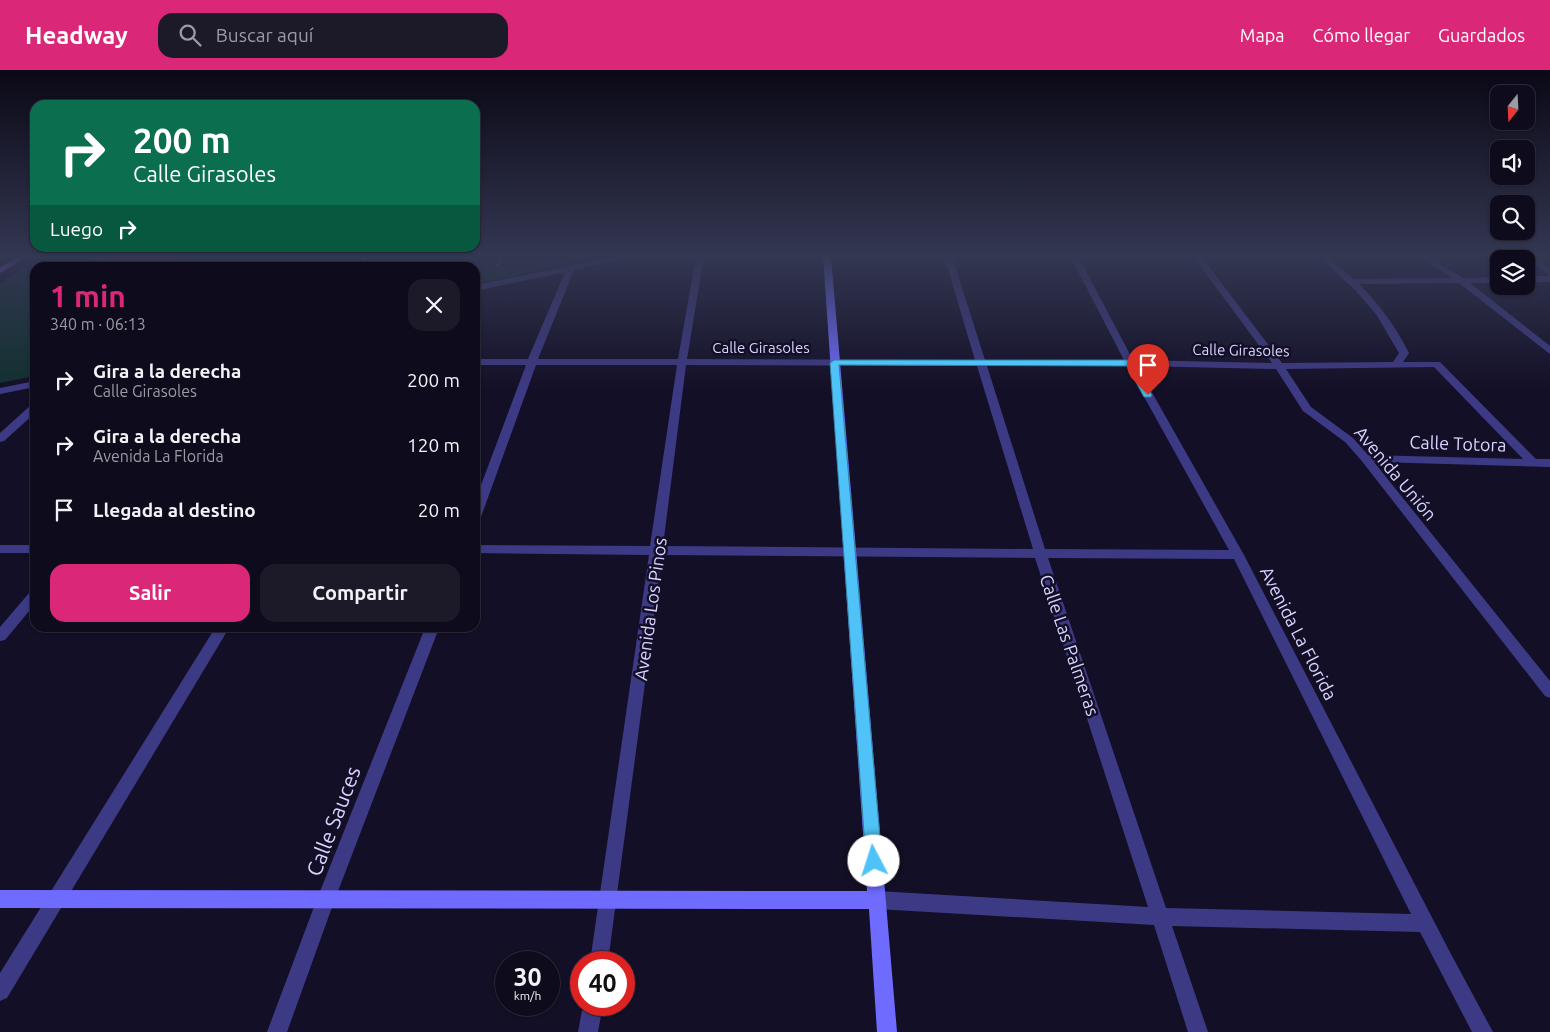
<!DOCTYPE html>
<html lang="es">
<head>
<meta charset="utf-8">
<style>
  :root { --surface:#0e0b1c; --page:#1c1929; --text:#f1f3f6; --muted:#9b9ba3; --line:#2e2b3b; --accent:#db2777 }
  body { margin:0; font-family:Ubuntu,sans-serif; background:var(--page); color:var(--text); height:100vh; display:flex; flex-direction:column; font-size:19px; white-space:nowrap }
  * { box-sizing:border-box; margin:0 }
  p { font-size:16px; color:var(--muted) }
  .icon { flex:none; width:28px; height:28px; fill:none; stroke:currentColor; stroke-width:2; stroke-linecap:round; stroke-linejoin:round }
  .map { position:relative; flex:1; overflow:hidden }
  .drawer { position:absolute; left:30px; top:192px; width:450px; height:370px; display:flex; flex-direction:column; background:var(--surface); border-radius:15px; box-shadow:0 1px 4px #0004,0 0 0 1px var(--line) }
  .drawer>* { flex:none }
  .banner { position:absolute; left:30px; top:30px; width:450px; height:152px; border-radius:15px; box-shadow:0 1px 4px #0004,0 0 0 1px var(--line); background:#0b6e4f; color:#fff; overflow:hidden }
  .needle { width:32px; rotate:198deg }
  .buttons { position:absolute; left:1490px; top:15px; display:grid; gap:10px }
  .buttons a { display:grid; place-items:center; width:45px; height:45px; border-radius:10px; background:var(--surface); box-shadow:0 1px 4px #0004,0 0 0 1px var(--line); font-size:25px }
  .speed { position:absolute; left:495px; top:881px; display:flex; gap:10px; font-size:25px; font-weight:700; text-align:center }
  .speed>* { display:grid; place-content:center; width:65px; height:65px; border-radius:50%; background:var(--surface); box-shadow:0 1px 4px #0004,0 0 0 1px var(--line); line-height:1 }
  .speed small { font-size:12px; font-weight:400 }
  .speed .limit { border:8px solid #d22; background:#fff; color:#111 }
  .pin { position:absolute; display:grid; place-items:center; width:42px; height:42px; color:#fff; margin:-51px -21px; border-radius:50% 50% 50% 0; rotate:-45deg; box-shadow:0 0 5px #0007 }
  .pin .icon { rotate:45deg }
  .me { position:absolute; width:55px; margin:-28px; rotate:355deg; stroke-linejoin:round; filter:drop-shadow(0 0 4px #0008) }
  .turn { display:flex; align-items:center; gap:18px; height:105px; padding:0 20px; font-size:22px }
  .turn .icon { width:65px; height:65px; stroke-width:2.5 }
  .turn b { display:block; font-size:35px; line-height:42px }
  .then { display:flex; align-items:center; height:48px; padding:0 20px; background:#0003; gap:10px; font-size:19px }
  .round { display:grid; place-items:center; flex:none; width:52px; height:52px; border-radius:15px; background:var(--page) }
  .overview { display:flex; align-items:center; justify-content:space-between; height:85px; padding:0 20px }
  h1 { font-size:30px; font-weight:600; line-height:38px; color:var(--accent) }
  .button { display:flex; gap:10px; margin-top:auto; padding:10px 20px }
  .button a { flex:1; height:58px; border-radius:15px; background:var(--accent); color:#fff; font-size:20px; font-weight:600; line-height:58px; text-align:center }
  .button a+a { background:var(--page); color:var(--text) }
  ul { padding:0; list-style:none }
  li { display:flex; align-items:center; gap:15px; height:65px; padding:0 20px }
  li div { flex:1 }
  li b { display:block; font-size:19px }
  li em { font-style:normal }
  header { display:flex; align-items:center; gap:30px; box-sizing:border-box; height:70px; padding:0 25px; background:var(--accent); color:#fff }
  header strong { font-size:24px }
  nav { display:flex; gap:28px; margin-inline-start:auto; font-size:18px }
  .search { width:350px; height:45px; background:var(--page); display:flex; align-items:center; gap:12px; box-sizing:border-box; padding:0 18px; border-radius:15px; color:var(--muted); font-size:19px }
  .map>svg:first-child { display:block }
</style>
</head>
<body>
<header>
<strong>Headway</strong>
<div class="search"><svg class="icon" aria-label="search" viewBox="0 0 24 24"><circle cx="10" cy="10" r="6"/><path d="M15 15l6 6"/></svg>Buscar aquí</div>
<nav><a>Mapa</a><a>Cómo llegar</a><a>Guardados</a></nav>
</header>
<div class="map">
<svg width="1550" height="962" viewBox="0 0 1550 962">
  <rect width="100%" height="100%" fill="#130f26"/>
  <path fill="#12302f" d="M44 186H605L475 214V198H35V306L0 313V214Z"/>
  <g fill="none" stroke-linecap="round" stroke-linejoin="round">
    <path stroke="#2fb8b0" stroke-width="2.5" stroke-dasharray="2 2.5" stroke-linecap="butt" d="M497 196 501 186
      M358 198 366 186"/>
    <path fill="#3d3a85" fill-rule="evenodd" d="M618 186H632L574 200 538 289H678L696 186H704L687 289 975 290 944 186H952L985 290H1124L1070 186H1078L1133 290 1272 293 1193 186H1201L1282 293 1393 292 1399 283 1376 244 1355 220 1318 186H1326L1354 209 1452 208 1419 186H1428L1463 208 1499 207V213H1470L1550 276V284L1459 213 1359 214C1380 235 1396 257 1409 283L1403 292H1440L1536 389H1550V397L1374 392 1550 611V628L1545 626 1361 390 1345 372 1303 341 1276 299 1137 296 1244 485 1452 886 1493 962H1472L1420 862 1172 856 1208 962H1188L1154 855 877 839 871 836 868 830 871 824 877 821 1148 837 1035 488 662 485 608 892H590L649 485 475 483V475L650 476 677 295H536L481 447 475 451V431L526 295H475V289H528L565 202 475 221V215ZM686 295 977 296 1033 479 663 476ZM987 296H1127L1229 480 1045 479ZM1434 297 1523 389 1368 385 1353 368 1311 337 1286 299ZM1048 488 1234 489 1411 844 1166 838Z
      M1524 186H1533L1550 199V206Z
      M1526 206H1550V212H1526Z
      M35 311V317L0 324V318Z
      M35 334V343L4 371 0 372V363L31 335Z
      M0 475H35V483H0Z
      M35 520V534L5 570 0 571V557L30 522Z
      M215 558H229L7 928 0 931V903Z
      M425 558H439L335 829 287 962H267L317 829Z
      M583 935H603L598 962H578Z"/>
    <path fill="#6f6bff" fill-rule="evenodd" d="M823 186H831L897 962H877L869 839 0 838V820L867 821Z"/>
    <path fill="#c25bff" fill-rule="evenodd" d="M20 186H29L0 203V197Z"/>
  </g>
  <path fill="#312854" d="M94 186H190L179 198H108Z"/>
  <path fill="#1d163a" d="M179 186H190L179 198H178L174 191Z"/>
  <path fill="#433a66" stroke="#5a527e" d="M98 186H179L174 191 106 192Z"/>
  <linearGradient id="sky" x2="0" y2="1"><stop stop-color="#0a0815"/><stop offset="0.58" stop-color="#333752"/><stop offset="1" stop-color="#333752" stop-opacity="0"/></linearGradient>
  <rect width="1550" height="320" fill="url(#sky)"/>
  <path fill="#4fc3f7" stroke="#337fa1" d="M1130 290 1134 293 1152 325 1151 327H1144L1127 296 839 295 882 791 879 797 874 799 868 797 866 791 830 293 834 290Z"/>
  <g text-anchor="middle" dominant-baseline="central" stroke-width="5" stroke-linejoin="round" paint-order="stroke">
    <g font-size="15" fill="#d9d4ff" stroke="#130f26">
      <text x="761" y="277">Calle Girasoles</text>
      <text transform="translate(1241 280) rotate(1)">Calle Girasoles</text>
    </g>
    <g font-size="18" fill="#d9d4ff" stroke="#130f26">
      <text transform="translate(1458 373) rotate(2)">Calle Totora</text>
      <text transform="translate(1396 403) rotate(50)">Avenida Unión</text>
      <text transform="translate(650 539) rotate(-82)">Avenida Los Pinos</text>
      <text transform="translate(1299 563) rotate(63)">Avenida La Florida</text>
      <text transform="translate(1070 575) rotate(71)">Calle Las Palmeras</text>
    </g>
    <g font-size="21" fill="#d9d4ff" stroke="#130f26">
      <text transform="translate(333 751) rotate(-69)">Calle Sauces</text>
    </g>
  </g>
</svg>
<div class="buttons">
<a><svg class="needle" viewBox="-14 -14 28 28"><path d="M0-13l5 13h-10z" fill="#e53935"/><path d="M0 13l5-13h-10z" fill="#9b9ba3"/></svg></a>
<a><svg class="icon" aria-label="sound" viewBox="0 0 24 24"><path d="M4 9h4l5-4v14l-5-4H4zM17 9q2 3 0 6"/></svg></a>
<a><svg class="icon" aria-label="search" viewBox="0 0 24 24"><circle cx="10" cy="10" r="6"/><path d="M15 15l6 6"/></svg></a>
<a><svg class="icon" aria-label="layers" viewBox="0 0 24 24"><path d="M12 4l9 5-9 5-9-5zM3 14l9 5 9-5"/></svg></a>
</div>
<div class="speed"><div>30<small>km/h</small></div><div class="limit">40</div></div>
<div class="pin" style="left:1148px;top:325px;background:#d93025"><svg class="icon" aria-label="arrive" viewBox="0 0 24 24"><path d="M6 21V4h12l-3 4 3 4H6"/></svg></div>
<svg class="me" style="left:874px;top:791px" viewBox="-20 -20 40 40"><circle r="19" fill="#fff"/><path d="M0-13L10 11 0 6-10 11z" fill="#4fc3f7"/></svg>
<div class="banner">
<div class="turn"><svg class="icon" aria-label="right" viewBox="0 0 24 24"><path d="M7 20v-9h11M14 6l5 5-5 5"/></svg><div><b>200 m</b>Calle Girasoles</div></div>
<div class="then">Luego<svg class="icon" aria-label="right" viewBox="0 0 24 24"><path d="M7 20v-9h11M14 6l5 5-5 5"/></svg></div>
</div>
<section class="drawer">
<div class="overview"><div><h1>1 min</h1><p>340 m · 06:13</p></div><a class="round"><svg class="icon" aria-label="close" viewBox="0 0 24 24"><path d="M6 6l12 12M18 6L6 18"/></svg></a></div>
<ul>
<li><svg class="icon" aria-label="right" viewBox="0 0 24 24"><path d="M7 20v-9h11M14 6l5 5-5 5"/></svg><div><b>Gira a la derecha</b><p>Calle Girasoles</p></div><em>200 m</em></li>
<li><svg class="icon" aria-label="right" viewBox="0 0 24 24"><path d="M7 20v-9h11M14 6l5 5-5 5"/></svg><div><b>Gira a la derecha</b><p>Avenida La Florida</p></div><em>120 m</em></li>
<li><svg class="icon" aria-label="arrive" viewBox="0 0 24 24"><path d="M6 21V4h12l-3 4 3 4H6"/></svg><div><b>Llegada al destino</b></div><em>20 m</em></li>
</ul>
<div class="button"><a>Salir</a><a>Compartir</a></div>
</section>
</div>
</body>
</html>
